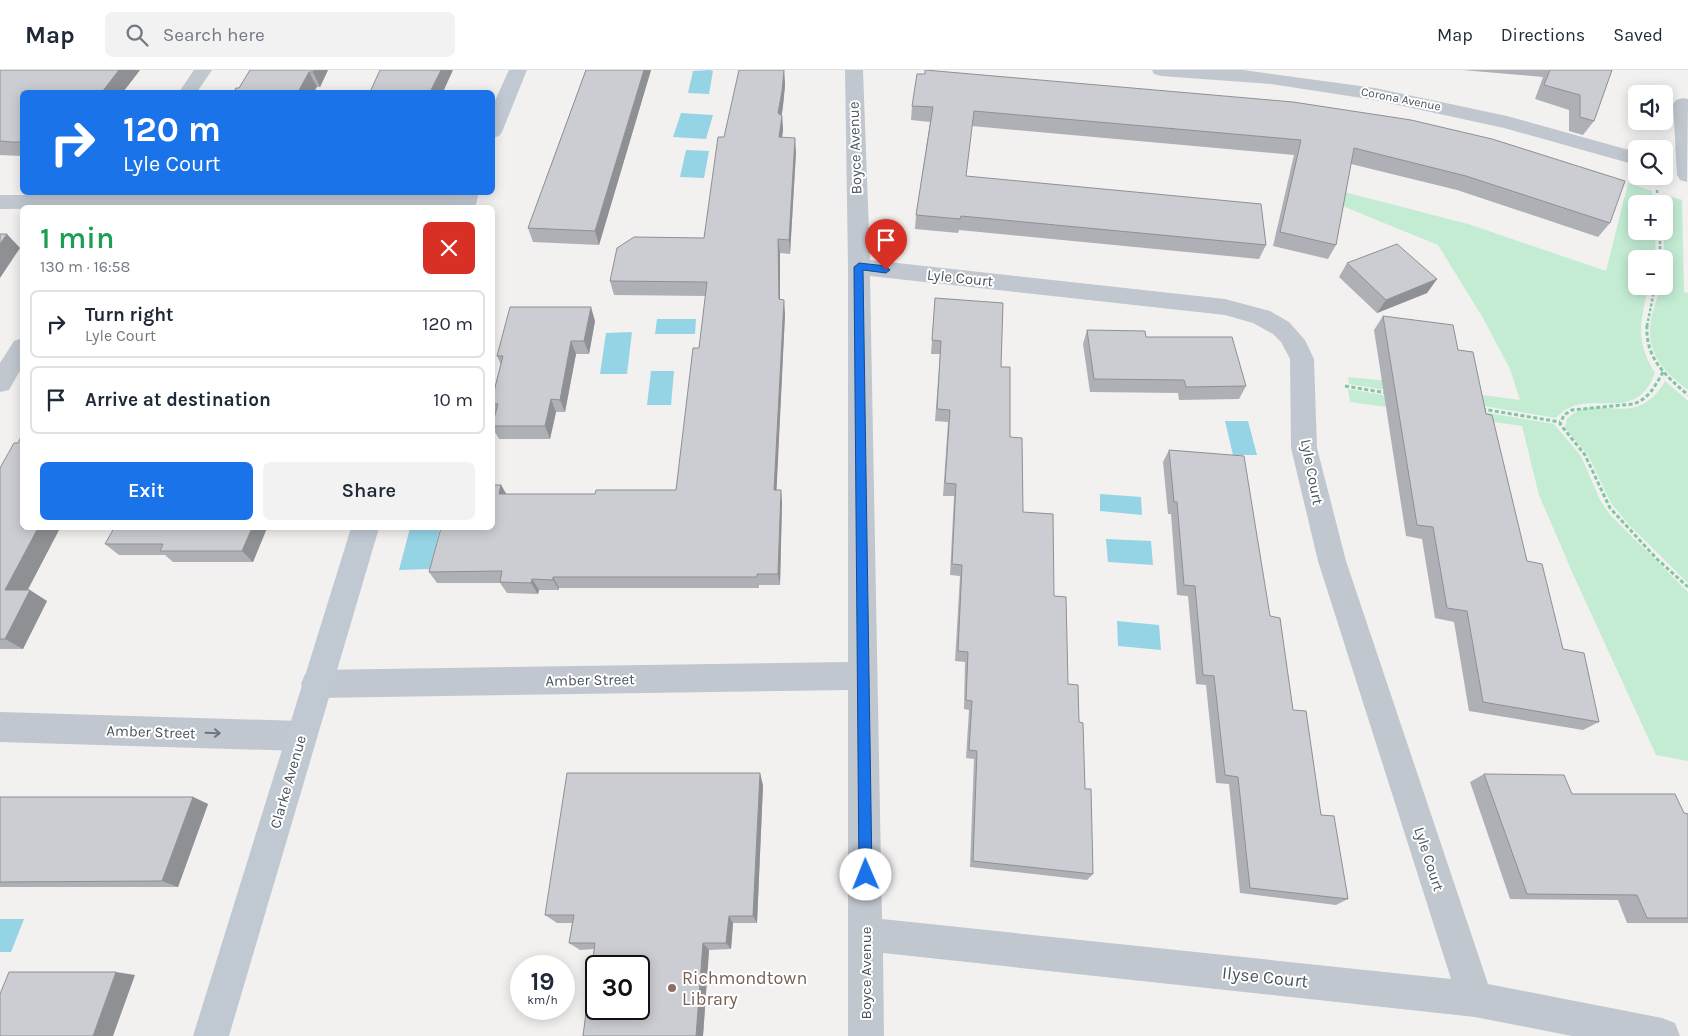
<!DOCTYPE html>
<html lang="en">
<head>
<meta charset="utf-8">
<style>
  :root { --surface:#fff; --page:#f2f2f3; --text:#1f2937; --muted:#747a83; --line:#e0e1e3; --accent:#1a73e8 }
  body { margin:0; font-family:Karla,sans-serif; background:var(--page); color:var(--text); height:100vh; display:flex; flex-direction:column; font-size:19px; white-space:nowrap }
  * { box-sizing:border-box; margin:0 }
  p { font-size:16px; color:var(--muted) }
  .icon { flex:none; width:28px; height:28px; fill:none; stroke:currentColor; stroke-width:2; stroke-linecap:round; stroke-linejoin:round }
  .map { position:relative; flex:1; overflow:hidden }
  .panel { position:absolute; left:20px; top:135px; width:475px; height:325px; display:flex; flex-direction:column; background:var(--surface); border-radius:8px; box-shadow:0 2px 12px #0003 }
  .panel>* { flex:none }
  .banner { position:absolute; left:20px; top:20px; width:475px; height:105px; border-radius:8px; box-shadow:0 2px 12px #0003; background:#1a73e8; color:#fff; overflow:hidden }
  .fabs { position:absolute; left:1628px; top:15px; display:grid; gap:10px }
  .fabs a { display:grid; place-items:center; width:45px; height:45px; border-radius:8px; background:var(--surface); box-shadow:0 2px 12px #0003; font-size:25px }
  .speed { position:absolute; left:510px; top:885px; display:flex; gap:10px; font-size:25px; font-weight:700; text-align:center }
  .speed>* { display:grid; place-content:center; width:65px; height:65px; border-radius:50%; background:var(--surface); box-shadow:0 2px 12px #0003; line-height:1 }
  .speed small { font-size:12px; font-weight:400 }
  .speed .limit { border:2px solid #111; border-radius:8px; background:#fff; color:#111 }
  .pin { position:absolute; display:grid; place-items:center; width:42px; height:42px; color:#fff; margin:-51px -21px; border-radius:50% 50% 50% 0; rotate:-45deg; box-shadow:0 0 5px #0007 }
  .pin .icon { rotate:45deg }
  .me { position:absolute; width:55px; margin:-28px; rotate:359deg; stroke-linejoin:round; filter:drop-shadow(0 0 4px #0008) }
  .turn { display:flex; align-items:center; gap:18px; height:105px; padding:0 20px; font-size:22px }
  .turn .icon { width:65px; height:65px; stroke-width:2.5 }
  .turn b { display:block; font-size:35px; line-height:42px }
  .round { display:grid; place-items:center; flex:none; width:52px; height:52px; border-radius:8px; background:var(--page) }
  .overview { display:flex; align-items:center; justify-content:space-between; height:85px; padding:0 20px }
  h1 { font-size:30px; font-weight:600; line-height:38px; color:#1e9e55 }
  .primary-button { display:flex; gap:10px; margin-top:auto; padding:10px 20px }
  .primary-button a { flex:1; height:58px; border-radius:8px; background:var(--accent); color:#fff; font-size:20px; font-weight:600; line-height:58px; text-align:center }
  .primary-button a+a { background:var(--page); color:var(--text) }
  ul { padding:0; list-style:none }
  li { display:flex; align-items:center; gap:15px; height:68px; margin:0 10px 8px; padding:0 10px; border:2px solid var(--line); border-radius:8px }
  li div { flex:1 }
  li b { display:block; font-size:19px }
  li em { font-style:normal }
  header { display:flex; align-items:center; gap:30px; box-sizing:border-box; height:70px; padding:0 25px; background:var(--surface); border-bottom:1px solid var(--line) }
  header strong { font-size:24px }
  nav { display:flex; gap:28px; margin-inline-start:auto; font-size:18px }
  .search { width:350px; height:45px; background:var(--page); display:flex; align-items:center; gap:12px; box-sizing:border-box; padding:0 18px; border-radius:8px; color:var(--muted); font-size:19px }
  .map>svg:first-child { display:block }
</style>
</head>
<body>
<header>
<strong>Map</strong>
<div class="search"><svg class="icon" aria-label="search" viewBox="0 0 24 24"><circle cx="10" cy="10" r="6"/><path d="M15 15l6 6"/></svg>Search here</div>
<nav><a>Map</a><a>Directions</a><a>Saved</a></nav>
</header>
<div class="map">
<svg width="1688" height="966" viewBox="0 0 1688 966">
  <rect width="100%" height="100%" fill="#f3f0f0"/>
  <path fill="#c3ecd3" d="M1628 113 1652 121 1654 134H1636V161H1656L1655 189H1636V216H1649C1640 252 1635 271 1655 303 1634 359 1585 313 1556 348L1349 314 1348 307 1390 311 1391 313 1520 330 1510 299 1483 248 1438 175 1335 133 1340 121 1468 154 1606 201Z
    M1664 125 1682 130 1684 222 1688 223V320C1664 302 1645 283 1651 250 1653 238 1658 228 1660 216H1664Z
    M1665 311 1688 331V513L1629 455 1611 433 1588 385 1565 358 1567 349C1595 319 1635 364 1665 311Z
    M1348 319 1554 354 1581 386 1600 430 1610 445 1688 522V691L1656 685 1573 504 1539 425 1522 356 1350 332Z"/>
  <path fill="#94d4e5" d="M709 0 713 1 709 24 688 23 693 1Z
    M681 43 713 45 706 69 673 67Z
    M686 80 709 81 704 108 680 107Z
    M657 249H696L695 264H655Z
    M632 262 627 304H600L606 263Z
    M651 301H674L671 335H647Z
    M1225 351H1248L1257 385H1233Z
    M1100 424 1141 427 1142 445 1100 441Z
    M410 458H440L430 499 399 500Z
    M1106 469 1151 471 1153 495 1108 492Z
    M1117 551 1159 555 1161 580 1118 576Z
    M0 849H24L11 882H0Z"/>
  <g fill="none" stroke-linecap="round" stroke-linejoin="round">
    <path stroke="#7ec7a4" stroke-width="2.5" stroke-dasharray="3 2" stroke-linecap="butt" d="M1657 120 1658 134
      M1660 161V189
      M1647 256 1655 216"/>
    <path stroke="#7ec7a4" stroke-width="3" stroke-dasharray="4 2.5" stroke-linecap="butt" d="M1647 255C1645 288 1665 305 1688 325
      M1663 302C1655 316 1649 329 1633 334L1572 340 1564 345 1560 354 1585 385 1610 438 1657 489 1688 517
      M1345 316 1387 323
      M1482 339 1560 352"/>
    <path fill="#c0c7ce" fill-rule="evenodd" d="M194 0H212L197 22H179Z
      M845 0H863L870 190 1225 229 1270 241 1289 252 1305 270 1314 289 1317 378 1346 491 1488 914 1662 948 1675 953 1680 966H1572L1475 947 883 883 884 966H848V620L316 628 305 624 301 614 305 604 316 600 848 592V197ZM870 206 1225 245 1253 253 1273 264 1281 272 1290 289 1291 378 1318 491 1451 909 882 849Z
      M1152 0H1243L1375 18 1507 46 1636 82V95L1504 58 1375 30 1271 14 1161 6 1154 4Z
      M1683 28 1688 29 1687 112 1680 110 1677 105 1673 34 1676 30Z
      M466 124 474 126 477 131 474 136 0 139V125Z
      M22 268V297L9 320 0 322V293L14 271Z
      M0 642 301 651 312 656 316 666 312 676 301 681 0 672Z"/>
    <path fill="#c0c9d2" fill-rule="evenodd" d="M509 0H527L502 62 499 66 492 68V37Z
      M458 122H479L475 138H453Z
      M351 458H379L229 966H193Z"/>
  </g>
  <path fill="#afb0b5" d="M0 0H140L123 22H22V86L0 85Z
    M250 0H328L320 17 239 18Z
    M585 0H651L599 175 533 172 528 158 585 2Z
    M784 0 785 15 782 45 783 60 782 67 796 82 790 184 780 183V229L785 244 776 420 782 432 780 515H759V518H559V520H539L538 524 507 523 500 513H437L429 502 501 415 506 424H595L676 420 699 278 706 226 614 225 610 211 704 168 724 67Z
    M1462 0H1612L1594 51 1583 65 1569 61V40L1535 29 1543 7Z
    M1293 32 1610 153 1598 167 1457 120 1351 94 1336 175 1328 189 1273 176 1294 85 972 56 966 106 1266 175 1259 189 959 160 958 163 915 159 916 145 930 52 911 50 912 36Z
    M1347 193 1437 209 1427 223 1377 243 1339 207Z
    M935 228 1001 297 1010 367 1023 442 1054 526 1068 614 1079 652 1093 804 1087 810 970 797 974 689 966 688 969 640 964 639 965 592 955 591 960 506 950 505 954 426H943L948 352 935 351 940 284H931Z
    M1383 246 1458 280 1486 344 1527 491 1563 579 1599 652 1583 660 1469 641 1454 552 1435 548 1422 469 1406 466 1374 260Z
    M595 251 589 284H576L565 342H556L550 369H499L492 357 496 343 492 337V329L501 295 497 286Z
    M1087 260 1146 267 1246 316 1239 329 1179 330 1178 323 1090 322 1083 274Z
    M18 373 22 458H60L27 520 47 531 23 579H0V398Z
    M1169 380 1270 546 1293 640 1321 745 1348 829 1336 835 1240 823 1229 714 1216 713 1206 615 1196 614 1188 526 1177 525 1171 444H1168L1163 392Z
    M267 458 253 492H173L165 485H119L105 474Z
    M1484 704 1572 724 1688 744V853H1627L1618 830 1510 829 1470 712Z
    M763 715 757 853H733L731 879 709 880 703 966H583L594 879 580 880 569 873 572 853H557L545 845Z
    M0 727H193L208 734 178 817H0Z"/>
  <path fill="#8e9093" d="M119 0H140L123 22H102Z
    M314 0H328L320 17 313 2Z
    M441 0H453L443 22H430Z
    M644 0H651L599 175 595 161Z
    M784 0 785 15 783 36 779 58 778 43Z
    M309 2 317 17 314 22H298Z
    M782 46 783 60 780 82 779 67Z
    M795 68 796 82 790 184 789 170Z
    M7 164 20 178 0 208V174Z
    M778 169 780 183V242L779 229Z
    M1437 209 1427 223 1377 243 1386 230Z
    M784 230 785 244 776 432 774 420Z
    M591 237 595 251 589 284 584 271Z
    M571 271 576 284 565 342 560 330Z
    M551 329 556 342 550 369 545 356Z
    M501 415 508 427 499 424Z
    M781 420 782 432 780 515 778 504Z
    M38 458H60L22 531 5 520Z
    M252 458H267L253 492 242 481Z
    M553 507 559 518V520L553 510Z
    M532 509 539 520 538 524 531 513Z
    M30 520 47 531 23 579 5 569Z
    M760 703 763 715 757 853 753 846Z
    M193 727 208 734 178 817 162 811Z
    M729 846 733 853 731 879 726 873Z
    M703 873 709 880 703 966H696Z
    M116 902 135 905 113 966H93Z"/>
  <path fill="#cbcdd2" stroke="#8e9093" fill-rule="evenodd" d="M0 0H119L102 22H22V72H12L0 71Z
    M250 0H314L313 2H309L298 22H234L236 18H239Z
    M380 0H441L430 22H370Z
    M586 0H644L595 161 528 158Z
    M739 0H784L782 21 778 43 782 46 779 67 795 68 789 170 778 169 779 229 784 230 774 420H781L778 504H757V507H553V510L532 509 531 513 500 512 502 501 429 502 441 458H492V415H501L499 424H595L596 420H676L693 278H699L707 212 610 211 617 178 634 167 704 168 718 67H724Z
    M925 0 1293 32 1411 50 1492 69 1625 111 1610 153 1466 106 1354 78 1336 175 1280 162 1301 70 974 41 966 106 1261 134 1266 175 961 146 960 149 916 145 933 37 912 36 917 4H925Z
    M1550 0H1612L1594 51 1580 47V25L1544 15Z
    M0 164H7L0 174Z
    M1397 174 1437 209 1386 230 1347 193Z
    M935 228 1003 233 1001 297H1010V367L1022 368 1023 442 1053 444 1054 526 1066 527 1068 614 1078 615 1079 652 1083 653 1085 719H1091L1093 804 973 791 977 681 969 680 972 631 966 630 968 582 958 581 962 495 952 494 956 414 945 413 950 340 937 339 941 271 932 270Z
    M510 237H591L584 271H571L560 330 551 329 545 356H492L498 334H492V329L503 286H497Z
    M1383 246 1453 255 1458 280 1473 282 1486 344 1492 345 1527 491 1542 494 1563 579 1584 583 1599 652 1483 632 1467 541 1447 538 1433 457 1417 455Z
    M1087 260 1145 261 1146 267H1232L1246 316 1186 317 1184 310 1094 309Z
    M22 365V458H38L5 520H30L5 569H0V398L14 373H18Z
    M1169 380 1244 386 1270 546 1280 548 1293 640 1306 641 1321 745 1334 746 1348 829 1250 818 1238 707 1225 705 1214 606 1203 605 1195 516 1184 515 1177 432H1174Z
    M114 458H252L242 481H160L163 474H105Z
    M567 703H760L753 846H729L726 873H703L696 966H583L595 873H569L574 845H545ZM596 896H639V939H596Z
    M1484 704 1564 705 1572 724H1675L1684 743 1688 744V848H1647L1637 825 1527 824Z
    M0 727H193L162 811 0 812Z
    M9 902H116L93 966H0V924Z"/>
  <defs><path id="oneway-shaft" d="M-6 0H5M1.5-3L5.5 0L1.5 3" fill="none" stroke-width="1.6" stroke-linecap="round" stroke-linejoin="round" transform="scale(1.25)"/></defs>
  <use stroke="#6d767e" href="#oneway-shaft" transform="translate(213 663) rotate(2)"/>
  <path fill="#1a73e8" stroke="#114b97" d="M859 193 886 196 890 200 886 203 863 200 872 805 870 810 866 812 861 810 859 805 854 197Z"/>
  <circle fill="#8d6e63" stroke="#fff" stroke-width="2" cx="672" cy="918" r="5"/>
  <g text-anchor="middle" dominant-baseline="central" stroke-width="4" stroke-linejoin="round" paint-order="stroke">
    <g font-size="12" fill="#4a535c" stroke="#fff">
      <text transform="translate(1401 29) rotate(11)">Corona Avenue</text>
    </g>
    <g font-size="15" fill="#4a535c" stroke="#fff">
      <text transform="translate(855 78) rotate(-92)">Boyce Avenue</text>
      <text transform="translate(960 208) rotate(6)">Lyle Court</text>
      <text transform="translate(1312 402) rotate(79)">Lyle Court</text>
      <text transform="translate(590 610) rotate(-1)">Amber Street</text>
      <text transform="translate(151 662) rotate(2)">Amber Street</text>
      <text transform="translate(288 712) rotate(-74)">Clarke Avenue</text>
      <text transform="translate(1429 789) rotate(72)">Lyle Court</text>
      <text transform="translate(866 903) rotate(-90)">Boyce Avenue</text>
    </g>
    <g font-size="18" fill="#4a535c" stroke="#fff">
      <text transform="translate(1265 907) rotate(6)">Ilyse Court</text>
    </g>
    <g font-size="18" fill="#785e54" stroke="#fff" text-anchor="start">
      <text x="682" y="908">Richmondtown<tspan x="682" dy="21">Library</tspan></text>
    </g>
  </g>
</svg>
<div class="fabs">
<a><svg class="icon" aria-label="sound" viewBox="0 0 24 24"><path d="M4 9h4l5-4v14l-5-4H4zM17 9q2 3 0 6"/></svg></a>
<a><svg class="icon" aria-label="search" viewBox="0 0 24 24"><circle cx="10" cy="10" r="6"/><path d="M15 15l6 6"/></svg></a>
<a>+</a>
<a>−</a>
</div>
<div class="speed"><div>19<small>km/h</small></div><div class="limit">30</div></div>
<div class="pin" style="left:886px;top:200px;background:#d93025"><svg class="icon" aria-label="arrive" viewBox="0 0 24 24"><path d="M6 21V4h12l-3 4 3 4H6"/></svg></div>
<svg class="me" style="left:866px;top:805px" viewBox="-20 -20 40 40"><circle r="19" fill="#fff"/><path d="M0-13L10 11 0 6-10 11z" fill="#1a73e8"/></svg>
<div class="banner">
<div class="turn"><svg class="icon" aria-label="right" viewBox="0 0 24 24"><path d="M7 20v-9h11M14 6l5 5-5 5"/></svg><div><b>120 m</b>Lyle Court</div></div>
</div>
<section class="panel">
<div class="overview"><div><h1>1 min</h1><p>130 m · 16:58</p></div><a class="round" style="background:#d93025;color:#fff"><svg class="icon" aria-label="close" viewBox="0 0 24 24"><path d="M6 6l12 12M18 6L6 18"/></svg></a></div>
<ul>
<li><svg class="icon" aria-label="right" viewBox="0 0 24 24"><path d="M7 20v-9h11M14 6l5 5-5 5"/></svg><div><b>Turn right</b><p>Lyle Court</p></div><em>120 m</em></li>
<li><svg class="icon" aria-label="arrive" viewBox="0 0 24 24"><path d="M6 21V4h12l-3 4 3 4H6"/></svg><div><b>Arrive at destination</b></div><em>10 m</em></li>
</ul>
<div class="primary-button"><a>Exit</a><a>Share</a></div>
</section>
</div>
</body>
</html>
